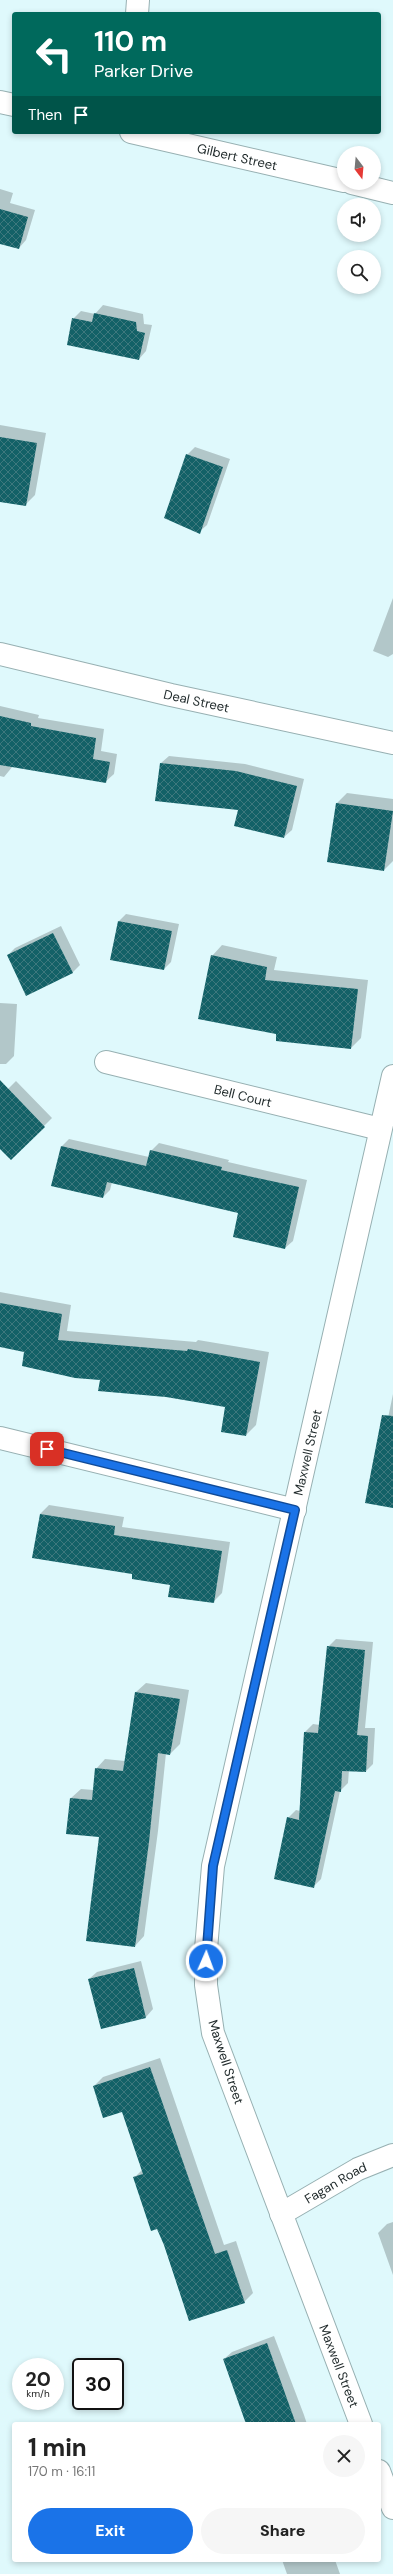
<!DOCTYPE html>
<html lang="en">
<head>
<meta charset="utf-8">
<style>
  :root { --surface:#fff; --page:#f6f6f6; --text:#222; --muted:#767676; --accent:#1a73e8 }
  body { margin:0; font-family:"DM Sans",sans-serif; background:var(--page); color:var(--text); height:100vh; display:flex; flex-direction:column; font-size:15px; white-space:nowrap }
  * { box-sizing:border-box; margin:0 }
  p { font-size:13px; color:var(--muted) }
  .icon { flex:none; width:22px; height:22px; fill:none; stroke:currentColor; stroke-width:2; stroke-linecap:round; stroke-linejoin:round }
  .map { position:relative; flex:1; overflow:hidden }
  .drawer { position:absolute; left:12px; top:2422px; width:369px; height:140px; display:flex; flex-direction:column; background:var(--surface); border-radius:4px; box-shadow:0 2px 6px #0003 }
  .drawer>* { flex:none }
  .banner { position:absolute; left:12px; top:12px; width:369px; height:122px; border-radius:4px; box-shadow:0 2px 6px #0003; background:#00695c; color:#fff; overflow:hidden }
  .needle { width:26px; rotate:164deg }
  .fabs { position:absolute; left:337px; top:146px; display:grid; gap:8px }
  .fabs a { display:grid; place-items:center; width:44px; height:44px; border-radius:50%; background:var(--surface); box-shadow:0 2px 6px #0003; font-size:20px }
  .speed { position:absolute; left:12px; top:2358px; display:flex; gap:8px; font-size:20px; font-weight:700; text-align:center }
  .speed>* { display:grid; place-content:center; width:52px; height:52px; border-radius:50%; background:var(--surface); box-shadow:0 2px 6px #0003; line-height:1 }
  .speed small { font-size:10px; font-weight:400 }
  .speed .limit { border:2px solid #111; border-radius:6px; background:#fff; color:#111 }
  .pin { position:absolute; display:grid; place-items:center; width:34px; height:34px; color:#fff; margin:-17px; border-radius:8px; box-shadow:0 2px 6px #0006 }
  .me { position:absolute; width:44px; margin:-22px; rotate:2deg; stroke-linejoin:round; filter:drop-shadow(0 0 3px #0008) }
  .turn { display:flex; align-items:center; gap:14px; height:84px; padding:0 16px; font-size:18px }
  .turn .icon { width:52px; height:52px; stroke-width:2.5 }
  .turn b { display:block; font-size:28px; line-height:34px }
  .then { display:flex; align-items:center; height:38px; padding:0 16px; background:#0003; gap:8px; font-size:15px }
  .round { display:grid; place-items:center; flex:none; width:42px; height:42px; border-radius:21px; background:var(--page) }
  .headline { display:flex; align-items:center; justify-content:space-between; height:68px; padding:0 16px }
  h1 { font-size:24px; font-weight:800; line-height:30px }
  .action { display:flex; gap:8px; margin-top:auto; padding:8px 16px }
  .action a { flex:1; height:46px; border-radius:24px; background:var(--accent); color:#fff; font-size:16px; font-weight:800; line-height:46px; text-align:center }
  .action a+a { background:var(--page); color:var(--text) }
  .map>svg:first-child { display:block }
</style>
</head>
<body>
<div class="map">
<svg width="393" height="2574" viewBox="0 0 393 2574">
  <defs>
    <pattern id="building-cross-hatch" width="8" height="8" patternUnits="userSpaceOnUse"><rect width="8" height="8" fill="#136167"/><path d="M0 0l8 8M0 8l8-8" fill="none" stroke="#3d787d"/></pattern>
  </defs>
  <rect width="100%" height="100%" fill="#dff9fc"/>
  <path fill="#0003" d="M0 189 13 193 10 203 35 210 26 240 19 248 0 243Z
    M103 305 143 314 144 324 152 325 146 351 139 359 73 319 81 311 95 314Z
    M0 425 46 433 35 495 25 505 0 501Z
    M195 447 230 459 207 525 199 532 179 525 187 455Z
    M393 598V654L388 657 373 651Z
    M0 706 39 715 38 718 104 729 101 751 117 754 114 774 105 782 13 766 4 777 0 776Z
    M169 756 245 764 304 779 292 830 284 837 161 763Z
    M347 793 393 799V861L384 870 328 862 337 803Z
    M126 914 179 924 171 962 164 969 119 921Z
    M61 926 80 965 72 973 8 955 15 948Z
    M222 945 277 957 274 970 368 980 361 1038 351 1048 277 1034 212 956Z
    M0 1003 17 1004 14 1056 6 1064H0Z
    M16 1081 52 1118 11 1159 0 1147V1097Z
    M69 1139 149 1157 151 1151 159 1143 229 1160 228 1162 307 1180 293 1241 285 1248 240 1212 112 1182 110 1190 103 1197 62 1146Z
    M0 1292 71 1305 67 1331 196 1342 198 1340 269 1352 256 1425 246 1435 227 1406 101 1379 26 1351 0 1346Z
    M393 1394V1507L384 1437Z
    M49 1505 124 1517 122 1527 230 1542 222 1593 213 1602 171 1584 133 1573 40 1514Z
    M336 1639 373 1642 365 1728H375L373 1764 366 1771 349 1770 348 1783 340 1791 321 1879 314 1886 288 1818 296 1810 300 1811 305 1732 313 1724 320 1725 328 1647Z
    M146 1683 189 1690 180 1744 170 1754 166 1753 158 1831 144 1936 135 1946 101 1836 71 1798 81 1789 94 1790 96 1769 105 1759 125 1761 136 1692Z
    M141 1961 153 2009 146 2017 89 1979 97 1972Z
    M160 2058 224 2245 236 2241 253 2293 244 2302 190 2320 158 2228 135 2177 143 2169 123 2110 94 2086 103 2077Z
    M393 2222V2275L378 2233 387 2224Z
    M274 2336 304 2415 307 2424H254L224 2359 232 2352Z
    M282 2560H335L340 2574H287Z"/>
  <path fill="url(#building-cross-hatch)" d="M0 209 28 217 19 249 0 244Z
    M94 313 136 322 137 331 145 333 139 360 67 345 72 318 92 322Z
    M0 437 37 443 26 506 0 502Z
    M186 454 223 467 200 534 164 518Z
    M0 716 31 723V726L96 738 93 759 110 762 106 783 0 765Z
    M160 763 236 771 297 786 284 838 234 826 238 810 155 801Z
    M336 803 393 811 384 871 327 862Z
    M118 921 172 931 164 970 110 960Z
    M53 933 73 973 26 996 7 955Z
    M211 955 267 967 265 980 358 989 351 1049 276 1041V1034L198 1019Z
    M0 1080 45 1127 11 1160 0 1149Z
    M61 1146 146 1166 150 1150 222 1167 221 1170 299 1187 285 1249 233 1237 238 1213 107 1182 103 1198 51 1186Z
    M0 1303 62 1314 58 1340 187 1351 188 1349 260 1362 246 1436 221 1432 225 1407 166 1397 98 1391 100 1380 75 1378 22 1366 24 1352 0 1347Z
    M382 1415 393 1416V1508L365 1503Z
    M40 1514 115 1526 114 1535 222 1551 214 1603 168 1597 170 1585 132 1579V1574L32 1558Z
    M327 1646 365 1650 357 1735 368 1736 366 1772 342 1771 341 1792 335 1791 314 1888 274 1879 287 1817 299 1820 304 1732 318 1733Z
    M135 1692 180 1699 170 1755 158 1753 149 1842 135 1947 86 1941 99 1837 66 1834 70 1798 92 1800 95 1768 123 1771Z
    M134 1968 146 2018 101 2029 88 1979Z
    M150 2067 215 2254 227 2250 245 2303 189 2321 164 2245 157 2229 151 2231 133 2177 143 2174 122 2112 103 2118 93 2086Z
    M267 2343 296 2424H246L223 2359Z"/>
  <g fill="none" stroke-linecap="round" stroke-linejoin="round">
    <g stroke="#97b0b2" stroke-width="24">
      <g id="minor">
        <path d="M137 14 138 0"/>
        <path d="M0 102 14 105"/>
        <path id="s1" d="M131 132 344 181"/>
        <path d="M352 183 393 193"/>
        <path id="s2" d="M0 654 171 695 393 743"/>
        <path id="s3" d="M106 1062 380 1129"/>
        <path d="M0 1438 295 1510"/>
        <path id="s4" d="M281 2214 358 2169 393 2155"/>
        <path id="s5" d="M361 2424 213 2033 206 1985V1949L213 1866 393 1076"/>
        <path d="M379 2471 393 2508"/>
      </g>
    </g>
    <use href="#minor" stroke="#fff" stroke-width="22"/>
  </g>
  <g fill="none" stroke-linecap="round" stroke-linejoin="round">
    <g stroke="#114b97" stroke-width="10">
      <path id="route" d="M47 1449 295 1510 213 1866 206 1961"/>
    </g>
    <use href="#route" stroke="#1a73e8" stroke-width="7"/>
  </g>
  <g text-anchor="middle" dominant-baseline="central" stroke-width="4" stroke-linejoin="round" paint-order="stroke">
    <g font-size="13" fill="#1e2829" stroke="#fff">
      <text stroke="none"><textPath href="#s1" startOffset="109">Gilbert Street</textPath></text>
      <text stroke="none"><textPath href="#s2" startOffset="202">Deal Street</textPath></text>
      <text stroke="none"><textPath href="#s3" startOffset="141">Bell Court</textPath></text>
      <text stroke="none"><textPath href="#s5" startOffset="1010">Maxwell Street</textPath></text>
      <text transform="translate(226 2062) rotate(72)">Maxwell Street</text>
      <text stroke="none"><textPath href="#s4" startOffset="63">Fagan Road</textPath></text>
      <text transform="translate(339 2366) rotate(69)">Maxwell Street</text>
    </g>
  </g>
</svg>
<div class="fabs">
<a><svg class="needle" viewBox="-14 -14 28 28"><path d="M0-13l5 13h-10z" fill="#e53935"/><path d="M0 13l5-13h-10z" fill="#767676"/></svg></a>
<a><svg class="icon" aria-label="sound" viewBox="0 0 24 24"><path d="M4 9h4l5-4v14l-5-4H4zM17 9q2 3 0 6"/></svg></a>
<a><svg class="icon" aria-label="search" viewBox="0 0 24 24"><circle cx="10" cy="10" r="6"/><path d="M15 15l6 6"/></svg></a>
</div>
<div class="speed"><div>20<small>km/h</small></div><div class="limit">30</div></div>
<div class="pin" style="left:47px;top:1449px;background:#d93025"><svg class="icon" aria-label="arrive" viewBox="0 0 24 24"><path d="M6 21V4h12l-3 4 3 4H6"/></svg></div>
<svg class="me" style="left:206px;top:1961px" viewBox="-20 -20 40 40"><circle r="17" fill="#1a73e8" stroke="#fff" stroke-width="3"/><path d="M0-11L8 9 0 5-8 9z" fill="#fff"/></svg>
<div class="banner">
<div class="turn"><svg class="icon" aria-label="left" viewBox="0 0 24 24"><path d="M17 20v-9H6M10 6l-5 5 5 5"/></svg><div><b>110 m</b>Parker Drive</div></div>
<div class="then">Then<svg class="icon" aria-label="arrive" viewBox="0 0 24 24"><path d="M6 21V4h12l-3 4 3 4H6"/></svg></div>
</div>
<section class="drawer">
<div class="headline"><div><h1>1 min</h1><p>170 m · 16:11</p></div><a class="round"><svg class="icon" aria-label="close" viewBox="0 0 24 24"><path d="M6 6l12 12M18 6L6 18"/></svg></a></div>
<div class="action"><a>Exit</a><a>Share</a></div>
</section>
</div>
</body>
</html>
